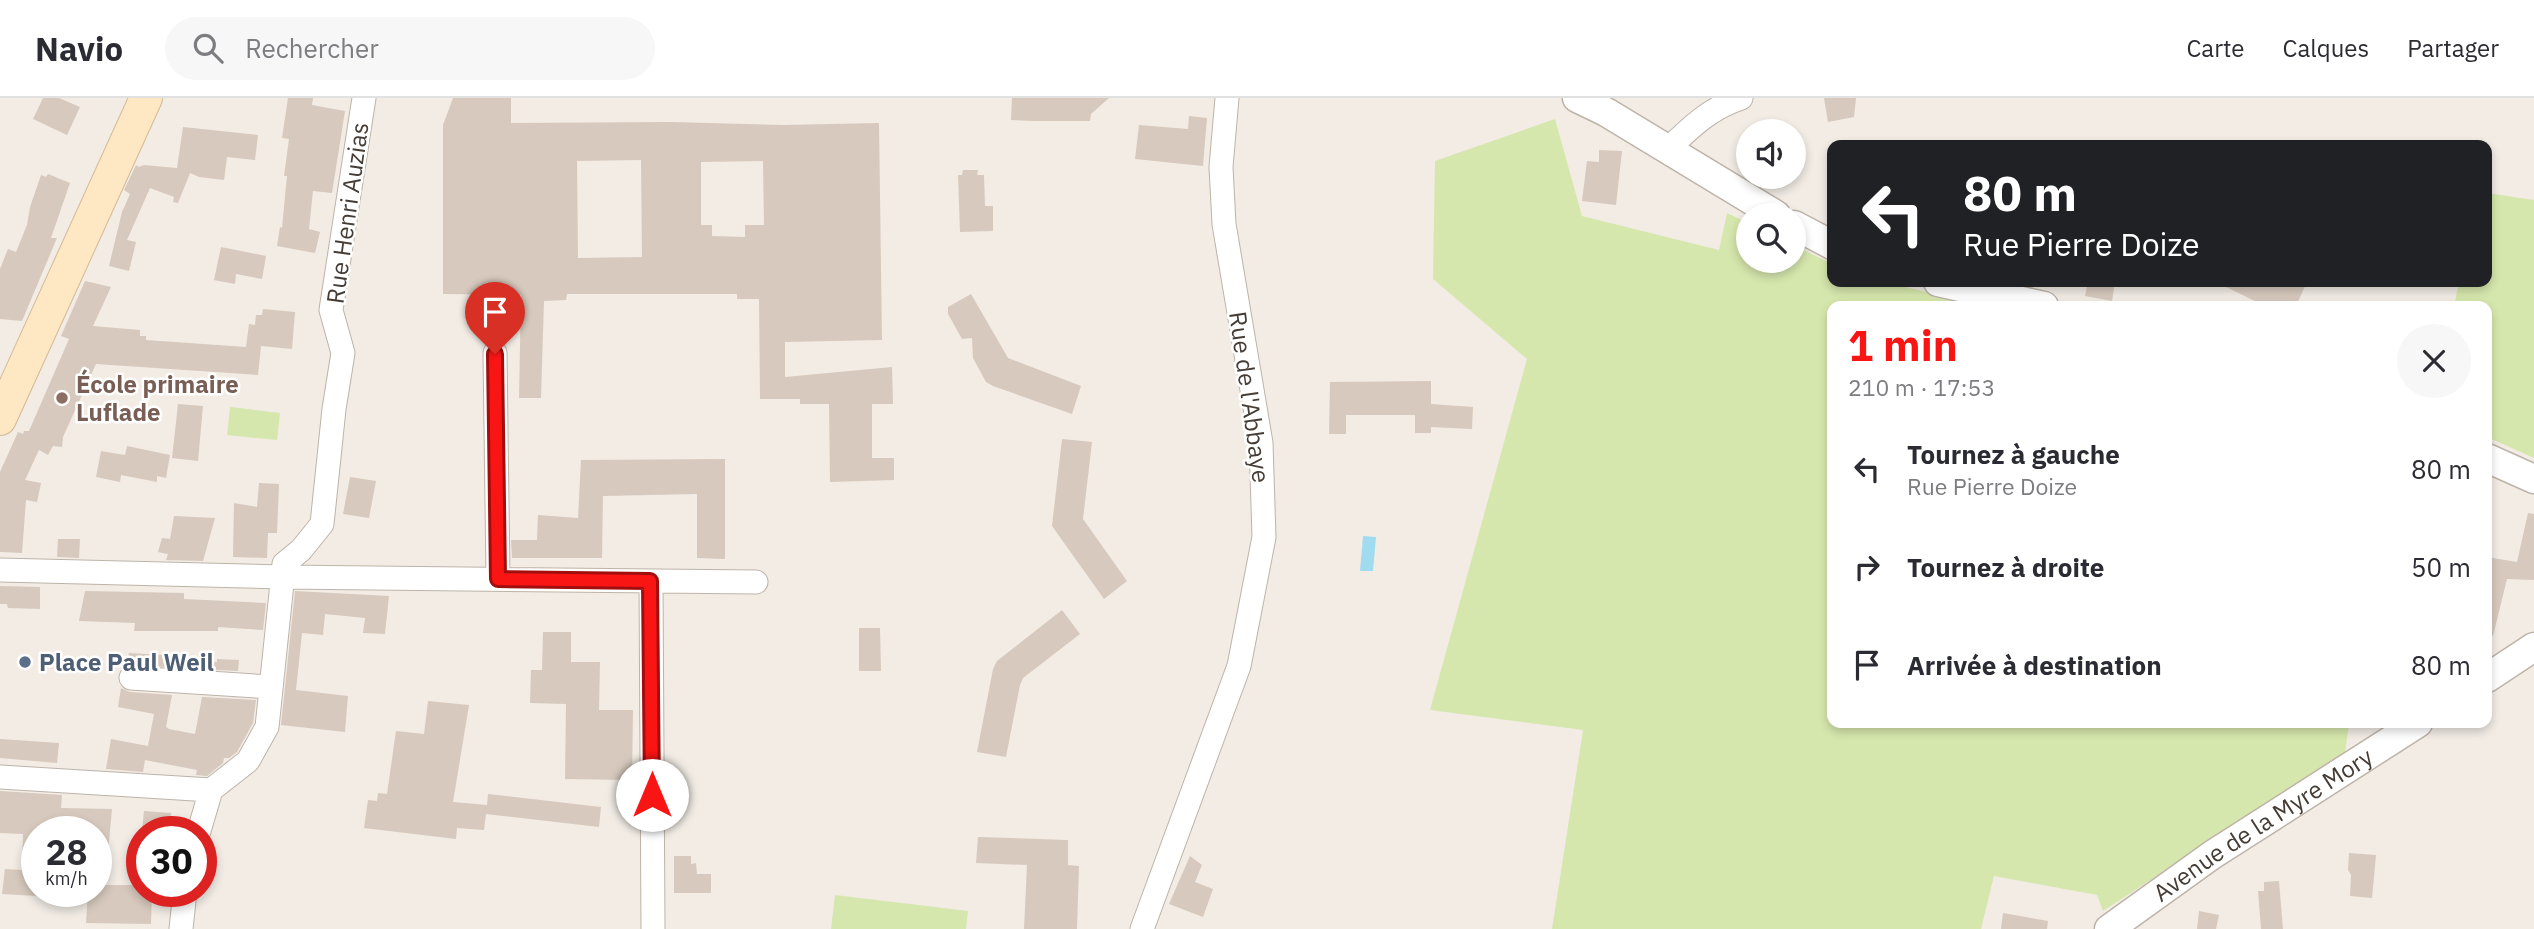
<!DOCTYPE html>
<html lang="fr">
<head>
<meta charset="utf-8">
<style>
  :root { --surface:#fff; --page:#f7f7f7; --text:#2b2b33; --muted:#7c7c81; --line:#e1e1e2; --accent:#fa1515 }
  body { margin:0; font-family:"IBM Plex Sans",sans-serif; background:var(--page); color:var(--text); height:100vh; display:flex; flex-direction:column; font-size:26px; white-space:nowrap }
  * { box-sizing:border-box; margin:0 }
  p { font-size:23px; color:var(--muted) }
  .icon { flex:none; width:38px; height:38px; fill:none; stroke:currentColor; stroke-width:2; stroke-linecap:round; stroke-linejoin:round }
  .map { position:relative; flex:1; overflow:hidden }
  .panel { position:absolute; left:1827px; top:203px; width:665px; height:427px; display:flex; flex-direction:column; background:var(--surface); border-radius:14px; box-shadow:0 4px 10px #0003 }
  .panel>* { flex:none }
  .top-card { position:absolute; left:1827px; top:42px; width:665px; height:147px; border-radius:14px; box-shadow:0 4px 10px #0003; background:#202124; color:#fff; overflow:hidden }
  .tools { position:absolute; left:1736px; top:21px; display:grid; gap:14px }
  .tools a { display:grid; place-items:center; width:70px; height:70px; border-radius:50%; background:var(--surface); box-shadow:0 4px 10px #0003; font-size:35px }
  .speed { position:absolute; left:21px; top:718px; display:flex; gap:14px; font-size:35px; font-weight:700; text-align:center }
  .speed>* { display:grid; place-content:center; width:91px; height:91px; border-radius:50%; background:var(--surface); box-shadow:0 4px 10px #0003; line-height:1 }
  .speed small { font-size:18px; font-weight:400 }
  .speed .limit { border:10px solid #d22; background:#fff; color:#111 }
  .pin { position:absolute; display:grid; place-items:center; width:60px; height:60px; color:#fff; margin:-72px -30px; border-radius:50% 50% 50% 0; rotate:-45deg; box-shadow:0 0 7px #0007 }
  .pin .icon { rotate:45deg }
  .me { position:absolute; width:77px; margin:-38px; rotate:0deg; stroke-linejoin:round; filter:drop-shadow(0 0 5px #0008) }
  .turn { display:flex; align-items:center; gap:24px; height:147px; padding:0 21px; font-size:32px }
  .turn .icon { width:91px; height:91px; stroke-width:2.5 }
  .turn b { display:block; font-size:49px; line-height:60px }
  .round { display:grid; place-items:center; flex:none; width:74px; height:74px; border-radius:37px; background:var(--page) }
  .head { display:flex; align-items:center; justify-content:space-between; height:119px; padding:0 21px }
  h1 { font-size:42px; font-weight:700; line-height:52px; color:var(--accent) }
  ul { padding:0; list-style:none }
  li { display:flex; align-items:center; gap:21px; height:98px; padding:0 21px }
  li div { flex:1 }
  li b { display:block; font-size:26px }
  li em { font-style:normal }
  header { display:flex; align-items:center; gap:42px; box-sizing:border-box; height:98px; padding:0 35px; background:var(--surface); border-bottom:2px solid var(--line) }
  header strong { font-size:33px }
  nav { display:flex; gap:38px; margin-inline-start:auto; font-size:24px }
  .search { width:490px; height:63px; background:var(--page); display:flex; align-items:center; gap:18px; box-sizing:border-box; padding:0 24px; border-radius:38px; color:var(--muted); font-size:26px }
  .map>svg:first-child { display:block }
</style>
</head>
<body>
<header>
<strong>Navio</strong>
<div class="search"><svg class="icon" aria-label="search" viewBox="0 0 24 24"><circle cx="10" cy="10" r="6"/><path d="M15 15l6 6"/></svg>Rechercher</div>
<nav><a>Carte</a><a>Calques</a><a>Partager</a></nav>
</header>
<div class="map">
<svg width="2534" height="831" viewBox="0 0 2534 831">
  <rect width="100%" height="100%" fill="#f2ece5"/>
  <path fill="#d6e7ad" d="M1555 21 1582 118 1719 152 1727 115 1748 125V163H1794V147L1832 166V184H1884L1986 208H1832V625H2349L2345 655 2103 813 2097 797 1994 778 1981 831H1552L1583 632 1430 612 1527 261 1433 181 1435 63Z
    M2487 95 2534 102V360L2487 339V208H2454L2459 184H2487Z
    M230 309 280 315 277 342 227 337Z
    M835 797 968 813 966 831H831Z"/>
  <path fill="#a0dbf0" d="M1363 438 1376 439 1373 473H1360Z"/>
  <path fill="#d7c9bd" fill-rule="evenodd" d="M43 0H59L80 9 67 37 33 21Z
    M288 0H313L312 7 345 13 332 95 313 93 309 131 320 134 315 155 277 148 280 129 282 130 287 78H284L289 41 282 40Z
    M453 0H511V25L671 24 784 27 879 25 882 242 785 244V279L892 269 893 306H872V360H894V382L830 384 829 306H800V301H760L759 201H737V196H567L566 202 544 203 541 300H519L521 197 443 196V27ZM641 62 642 159 578 160 577 63ZM763 63 764 127H745V139L712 138V127H701V64Z
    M1012 0H1109L1091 16 1090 23H1032L1011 22Z
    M1824 0H1856L1854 19 1828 24Z
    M1189 18 1207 20 1203 68 1135 61 1139 27 1188 31Z
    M183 29 258 37 255 62 227 59 224 82 199 79 190 75 178 105 173 104 174 99 150 90 127 142 136 144 129 173 109 168 122 114 130 96 124 92 136 67 139 69 144 67 177 70Z
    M1599 52 1622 53 1616 107 1582 103 1587 63 1599 64Z
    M963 72H978L977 77H984L985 108H993V133L960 134 958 77H962Z
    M48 76 70 85 51 140H57L22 223 0 221V171L8 151 16 154 27 127 30 109 41 77 46 79Z
    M221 149 266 158 262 181 236 176 235 186 214 182Z
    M85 183 111 189 93 228 140 232V238H146V242L246 249 249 226 255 227 256 217H262L263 211 295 214 292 251 261 248 258 277 96 266 63 339 62 349 53 348 48 357 39 352 25 382 41 385 37 404 26 402 22 455 0 454V374L18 334 23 336 24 333H29L69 241 61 238Z
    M2088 184H2115L2112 203 2085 198Z
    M2216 184H2307L2296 208H2265Z
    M971 196 1008 260 1081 288 1072 316 993 288 986 284 973 260 972 240 962 241 948 216V209Z
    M1431 283V306L1473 309 1472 331 1431 329V335H1415V317H1346V336H1329L1330 284Z
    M178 306 203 308 198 363 172 360Z
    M1062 341 1092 344 1083 421 1127 483 1104 501 1052 428Z
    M127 348 170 357 166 380 157 378V384L121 377 120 384 96 379 101 353 125 357Z
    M725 361V461L697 460V396L603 398 602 460H512L511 442H537L538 417 578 420 581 362Z
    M350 379 376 383 369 420 343 416Z
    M259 385 279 386 277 435H268L267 460 233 459 234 405 257 409Z
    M2528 415 2534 416V482L2507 481 2493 538 2487 537V459L2517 464Z
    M174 418 215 420 203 463 166 462 168 456 158 454 162 440 170 441Z
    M58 441H80L79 460 57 459Z
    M0 488 40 489V511L8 510 7 506H0Z
    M85 493 184 495V501L266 505 263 532 218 529V533H134L135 525 79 523Z
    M295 493 389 498 385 536 363 535 365 520 325 516 323 537 302 535 296 592 348 598 345 634 281 627Z
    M1062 512 1080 536 1023 580 1020 587 1006 659 977 654 993 571 997 563Z
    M859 530H880L881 573H859Z
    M543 534H571V564H600L599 612H633L632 682 565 681 566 606 530 605 531 572H542Z
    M129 555 181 558V561L217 564V561L239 562 238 573 126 567Z
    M121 590 130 594 172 597 166 629 169 631 195 636 202 599 256 602 253 625 237 654 229 660H224L223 665 207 678 196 677 197 672 145 662 143 674 106 671 111 641 148 648 154 616 118 609Z
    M428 603 469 607 453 704 487 707 488 696 601 709 599 729 486 716 484 732 457 730 456 741 364 730 368 702 377 703 378 695 387 696 396 633 424 636Z
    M0 641 59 645 57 665 0 660Z
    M0 693 62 697 61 710 112 711 107 766H96V733L37 728V798L2 796 5 771 22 772 23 736 0 735Z
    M144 713 171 715 169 733H142Z
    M978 739 1068 742V767L1079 768 1077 831H1024L1027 767 976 765Z
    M2349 755 2376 757 2372 800 2350 798 2351 777 2348 772Z
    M674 758H691V766L696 765 697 776H711V795H674Z
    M1190 758 1202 767 1195 784 1213 791 1203 819 1169 806Z
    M2279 783 2283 831H2261L2258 793H2264V784Z
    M96 787H142V793H152L151 826 86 825 88 793H96Z
    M2199 813 2219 817 2216 831H2197Z
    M2003 815 2048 823 2047 831H2001Z"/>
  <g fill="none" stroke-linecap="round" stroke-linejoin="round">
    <g stroke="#beb3a8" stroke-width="25">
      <path id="minor" d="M1667 52C1690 30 1710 10 1741 0
        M495 255 498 481
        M0 472 283 479 756 484
        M651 483 653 831
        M131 580 271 589
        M0 679 211 692 248 663 267 629 284 466 301 452 322 426 334 311 343 255 331 212 364 0
        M199 733 211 692
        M181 831 185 793
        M1142 831 1239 568 1264 439 1261 345 1224 126 1221 69 1227 0"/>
    </g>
    <g stroke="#beb3a8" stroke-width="31">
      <g id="tertiary">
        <path d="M1577 0 1606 14 1776 117"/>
        <path d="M1794 127 1832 147"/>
        <path d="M1938 184 2044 208"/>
        <path d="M2487 360 2534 381"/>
        <path d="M2487 580 2534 549"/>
        <path id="s1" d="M2109 831 2212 757 2418 625"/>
      </g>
    </g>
    <g stroke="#d3b995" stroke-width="34">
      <path id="secondary" d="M0 321 146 0"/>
    </g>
    <use href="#minor" stroke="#fff" stroke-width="23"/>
    <use href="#tertiary" stroke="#fff" stroke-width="28"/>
    <use href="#secondary" stroke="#fee7c3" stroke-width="32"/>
  </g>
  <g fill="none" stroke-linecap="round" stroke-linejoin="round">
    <g stroke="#a20e0e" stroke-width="18">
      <path id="route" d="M495 256 498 481 650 483 652 697"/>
    </g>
    <use href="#route" stroke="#fa1515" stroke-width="12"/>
  </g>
  <circle fill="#8d6e63" stroke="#fff" stroke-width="2.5" cx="62" cy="300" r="7"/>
  <circle fill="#5c6f8a" stroke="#fff" stroke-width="2.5" cx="25" cy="564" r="7"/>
  <g text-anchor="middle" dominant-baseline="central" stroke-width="5" stroke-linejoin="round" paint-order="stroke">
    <g font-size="24" fill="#453c35" stroke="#fff">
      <text transform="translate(347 115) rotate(-82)">Rue Henri Auzias</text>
      <text transform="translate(1250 299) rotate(82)">Rue de l'Abbaye</text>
      <text stroke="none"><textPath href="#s1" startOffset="186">Avenue de la Myre Mory</textPath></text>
    </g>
    <g font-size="24" font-weight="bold" fill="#785e54" stroke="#fff" text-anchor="start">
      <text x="76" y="286">École primaire<tspan x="76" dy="28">Luflade</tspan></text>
    </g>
    <g font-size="24" font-weight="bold" fill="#4e5e75" stroke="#fff" text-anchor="start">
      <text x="39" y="564">Place Paul Weil</text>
    </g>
  </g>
</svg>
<div class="tools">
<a><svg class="icon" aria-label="sound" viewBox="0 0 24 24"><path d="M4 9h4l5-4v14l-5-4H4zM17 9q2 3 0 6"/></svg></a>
<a><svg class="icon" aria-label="search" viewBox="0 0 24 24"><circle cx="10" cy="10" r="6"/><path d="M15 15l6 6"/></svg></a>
</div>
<div class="speed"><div>28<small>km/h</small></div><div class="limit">30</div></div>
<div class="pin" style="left:495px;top:256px;background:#d93025"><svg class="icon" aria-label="arrive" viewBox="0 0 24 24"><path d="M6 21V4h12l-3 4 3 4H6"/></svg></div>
<svg class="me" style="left:652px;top:697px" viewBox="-20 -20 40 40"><circle r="19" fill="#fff"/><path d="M0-13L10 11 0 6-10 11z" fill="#fa1515"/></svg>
<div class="top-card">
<div class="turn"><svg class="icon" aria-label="left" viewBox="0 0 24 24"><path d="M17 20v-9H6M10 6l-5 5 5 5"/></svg><div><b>80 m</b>Rue Pierre Doize</div></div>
</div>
<section class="panel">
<div class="head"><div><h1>1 min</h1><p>210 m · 17:53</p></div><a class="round"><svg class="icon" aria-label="close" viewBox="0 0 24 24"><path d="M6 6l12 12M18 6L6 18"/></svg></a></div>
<ul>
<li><svg class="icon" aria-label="left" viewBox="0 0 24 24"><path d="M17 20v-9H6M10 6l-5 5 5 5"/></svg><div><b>Tournez à gauche</b><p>Rue Pierre Doize</p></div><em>80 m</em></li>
<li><svg class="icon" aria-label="right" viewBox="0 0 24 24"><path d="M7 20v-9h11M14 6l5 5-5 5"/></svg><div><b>Tournez à droite</b></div><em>50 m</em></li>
<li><svg class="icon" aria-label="arrive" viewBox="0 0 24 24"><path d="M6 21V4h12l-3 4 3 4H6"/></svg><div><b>Arrivée à destination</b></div><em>80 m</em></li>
</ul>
</section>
</div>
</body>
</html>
